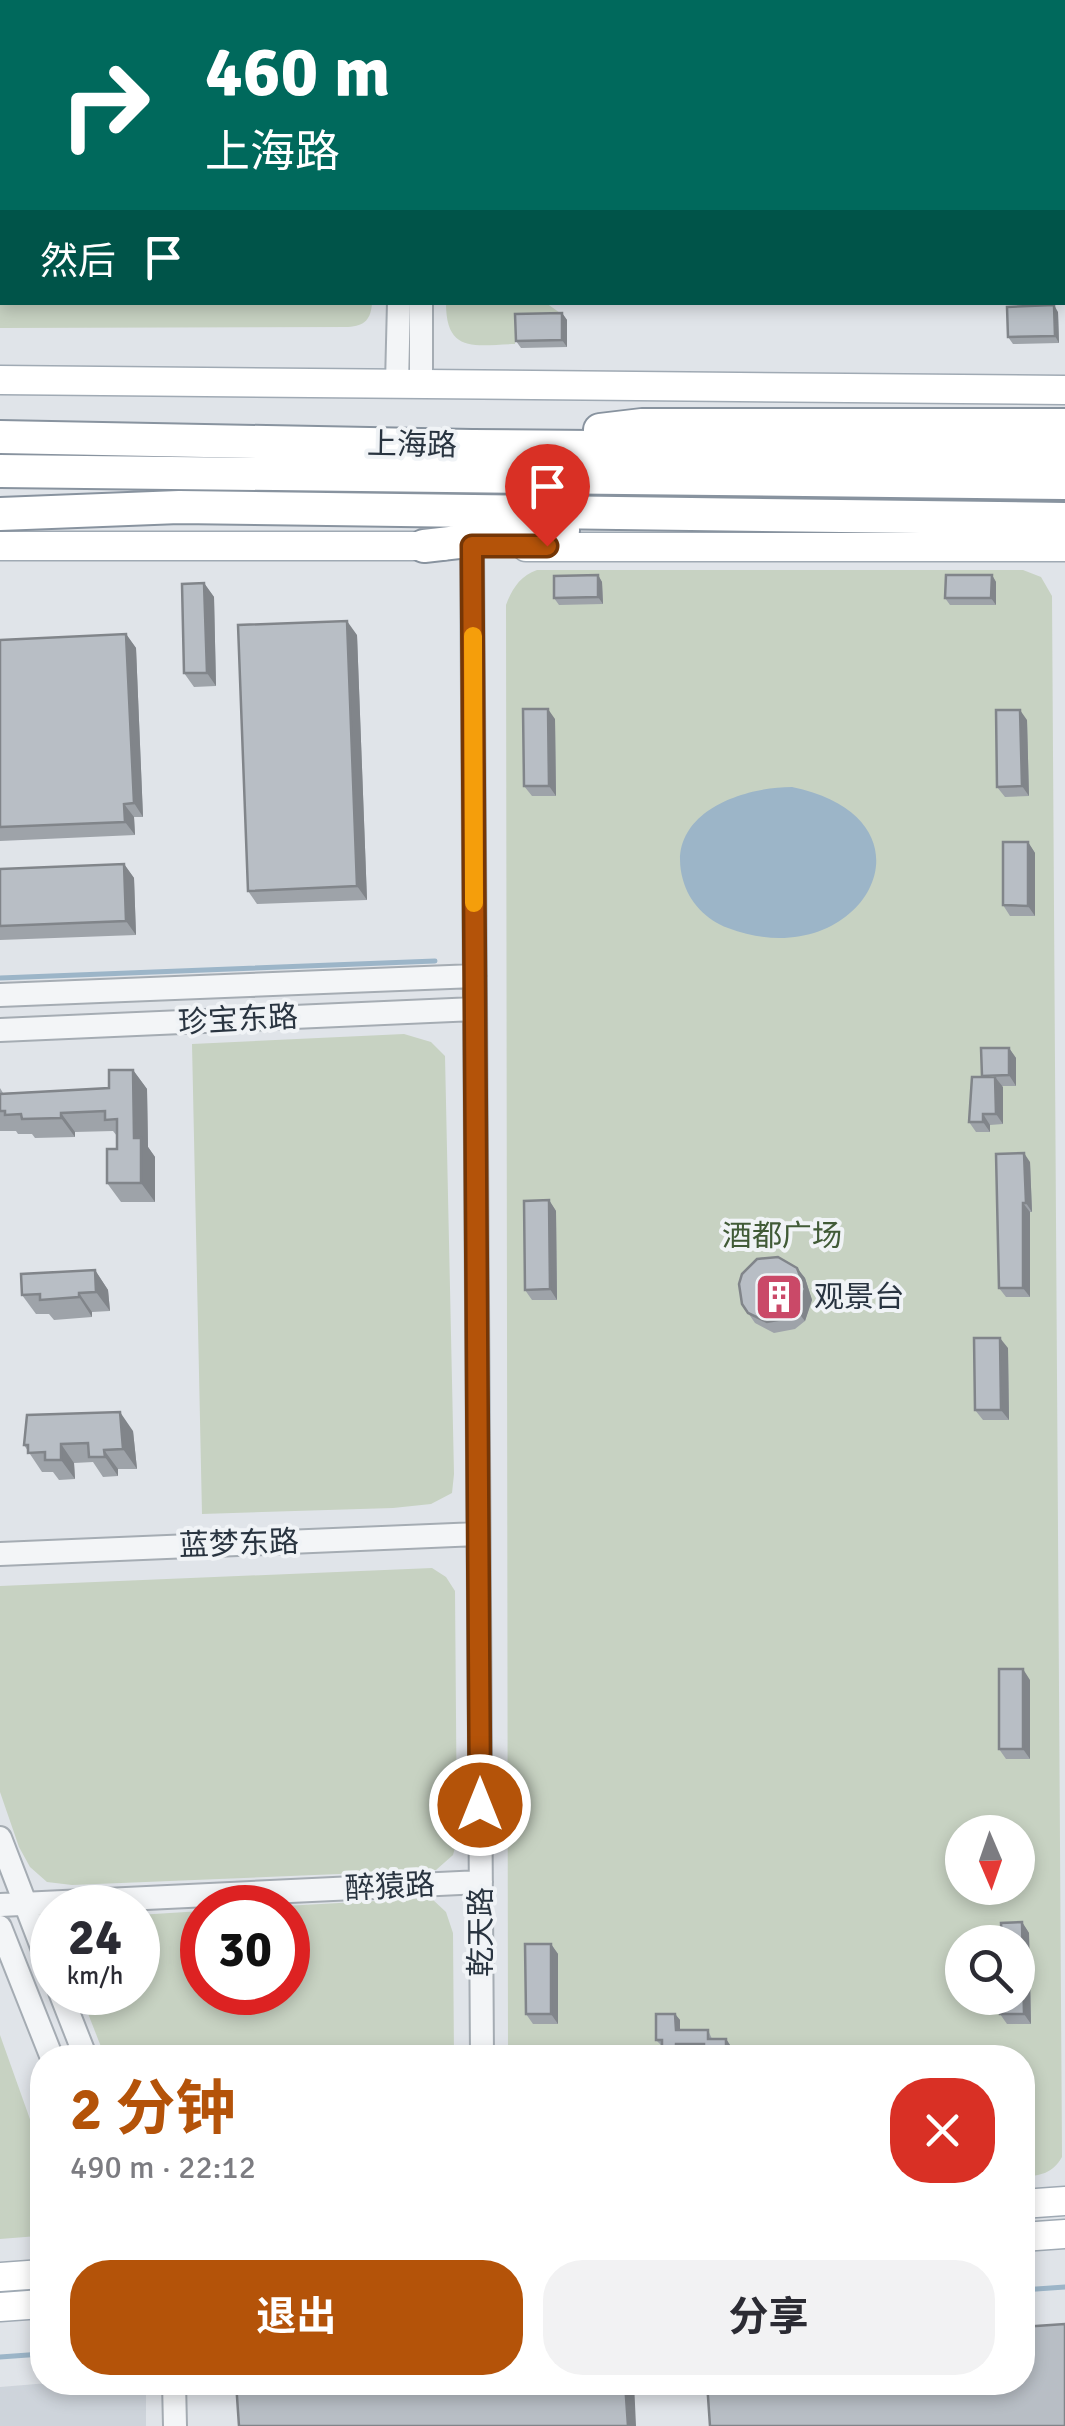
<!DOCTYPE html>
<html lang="zh">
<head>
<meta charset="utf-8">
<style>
  :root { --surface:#fff; --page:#f2f2f3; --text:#2b2b33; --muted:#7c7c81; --accent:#b45309 }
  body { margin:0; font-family:Signika,"Noto Sans SC",sans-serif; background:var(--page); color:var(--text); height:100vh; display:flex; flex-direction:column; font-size:38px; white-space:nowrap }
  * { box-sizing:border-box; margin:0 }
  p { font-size:32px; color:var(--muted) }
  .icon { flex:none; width:55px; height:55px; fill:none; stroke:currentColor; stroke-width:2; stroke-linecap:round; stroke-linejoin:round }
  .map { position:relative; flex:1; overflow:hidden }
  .side { position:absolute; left:30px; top:2045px; width:1005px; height:350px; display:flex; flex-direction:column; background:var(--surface); border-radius:40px; box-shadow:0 5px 15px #0003 }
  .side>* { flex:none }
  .top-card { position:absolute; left:0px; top:0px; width:1065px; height:305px; box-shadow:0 5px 15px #0003; background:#00695c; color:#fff; overflow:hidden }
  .needle { width:65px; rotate:178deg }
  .buttons { position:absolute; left:945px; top:1815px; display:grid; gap:20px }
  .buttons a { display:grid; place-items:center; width:90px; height:90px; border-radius:50%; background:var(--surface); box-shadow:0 5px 15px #0003; font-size:50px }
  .speed { position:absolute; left:30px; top:1885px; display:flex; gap:20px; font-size:50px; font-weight:700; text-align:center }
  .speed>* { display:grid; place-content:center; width:130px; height:130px; border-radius:50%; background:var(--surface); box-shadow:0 5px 15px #0003; line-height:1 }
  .speed small { font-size:25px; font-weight:400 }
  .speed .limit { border:15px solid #d22; background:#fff; color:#111 }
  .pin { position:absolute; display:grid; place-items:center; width:85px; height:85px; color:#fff; margin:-102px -42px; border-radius:50% 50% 50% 0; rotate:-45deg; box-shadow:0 0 10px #0007 }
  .pin .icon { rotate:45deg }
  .me { position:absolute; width:110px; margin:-55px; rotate:0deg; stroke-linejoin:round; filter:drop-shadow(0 0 8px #0008) }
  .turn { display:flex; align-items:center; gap:35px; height:210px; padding:0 40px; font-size:45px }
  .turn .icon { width:130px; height:130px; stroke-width:2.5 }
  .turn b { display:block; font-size:70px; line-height:85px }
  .then { display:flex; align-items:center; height:95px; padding:0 40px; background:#0003; gap:20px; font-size:38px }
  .round { display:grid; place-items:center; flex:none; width:105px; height:105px; border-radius:40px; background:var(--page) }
  .head { display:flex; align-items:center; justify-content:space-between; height:170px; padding:0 40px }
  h1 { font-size:60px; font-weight:700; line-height:75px; color:var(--accent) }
  .action { display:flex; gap:20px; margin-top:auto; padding:20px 40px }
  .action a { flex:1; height:115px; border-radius:40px; background:var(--accent); color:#fff; font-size:40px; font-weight:700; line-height:115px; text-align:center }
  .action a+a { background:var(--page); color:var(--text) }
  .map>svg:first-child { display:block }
</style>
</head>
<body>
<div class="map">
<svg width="1065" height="2426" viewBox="0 0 1065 2426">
  <rect width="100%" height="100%" fill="#e0e4e9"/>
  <path fill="#ced4db" d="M60 2382 146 2383V2426H0V2387Z"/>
  <path fill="#c7d2c2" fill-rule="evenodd" d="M0 98 2 302 372 303C371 319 365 326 348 327L0 328Z
    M446 303H546L563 315 515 317V344C475 345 446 354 446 303Z
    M537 570H1023L1041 577 1052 596 1062 2157C1052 2174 1041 2175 1023 2177L1022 2058 508 2057 506 605C512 589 520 576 537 570ZM962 1832H1018V1888H962ZM962 1942H1018V1998H962Z
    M404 1034 431 1042 445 1056 454 1474 452 1493 431 1504 393 1508 202 1514 192 1044Z
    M432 1568 446 1577 455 1591 457 1840 453 1855 436 1870 72 1885 47 1882 30 1867 19 1847 0 1792V1586Z
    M431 1898 446 1912 453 1933 454 2057H105L80 1993 138 1992V1915L202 1911V1992H288V1908L266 1907Z
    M0 2035 42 2153V2234L38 2236 0 2239Z"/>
  <path fill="#9cb5c8" d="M792 787C950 820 861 979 728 928 706 920 689 902 683 880 664 814 741 787 792 787Z"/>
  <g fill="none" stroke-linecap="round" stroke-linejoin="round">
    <path stroke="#9cb5c8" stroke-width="5" d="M0 978 435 961
      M1022 2290 1065 2287
      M0 2357 42 2354"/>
    <g stroke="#a5acb3" stroke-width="26">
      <path id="minor" d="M373 0 376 2
        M393 0 396 2
        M421 0V2
        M421 302V385
        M397 383 399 302
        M472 546 482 2058
        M0 995 475 976
        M0 1030 475 1009
        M0 1554 478 1534
        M0 1838 52 1973
        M0 1905 481 1882
        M0 1927 52 2058
        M60 1992 86 2058
        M174 2382 175 2426"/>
    </g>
    <g stroke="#a0aab4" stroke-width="31">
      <path id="major" d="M0 380 1065 390
        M0 546H443
        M526 547H1065
        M1022 2204 1065 2201
        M1022 2237 1065 2234
        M0 2277 42 2274
        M0 2307 42 2304"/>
    </g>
    <g stroke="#88939f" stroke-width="36">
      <path id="highway" d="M338 0 341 2
        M1062 57 1065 56
        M1062 82H1065
        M600 430 642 425H1065
        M0 437 472 446 1065 451
        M0 471 1065 483
        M0 514 179 507 1065 519
        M424 546 563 530"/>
    </g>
    <use href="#minor" stroke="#f3f5f7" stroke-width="22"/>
    <use href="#major" stroke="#fff" stroke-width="28"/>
    <use href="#highway" stroke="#fff" stroke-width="32"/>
  </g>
  <path fill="#9ea3a9" d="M102 0H205V2H102Z
    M1058 312 1059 343 1013 344 1008 337Z
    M562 313 567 320V347L521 348 516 341Z
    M598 575 602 582 603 604 559 605 554 598Z
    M992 575 996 582V605H950L945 598Z
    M204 583 214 597 216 686 194 687 184 673Z
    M126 634 136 648 143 817H134L135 835 0 841V640Z
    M357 635 367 900 257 904 248 891Z
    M555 719 556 796H532L524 786Z
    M1027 720 1029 796 1005 797 997 787Z
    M1028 842 1035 853V916H1010L1003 905Z
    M124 864 134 878 136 935 0 940V869Z
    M1009 1048 1016 1058V1086H1002L1003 1124 990 1125V1132H976L969 1122Z
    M133 1070 147 1089 148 1147 155 1157V1202H121L107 1183 117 1149V1136L113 1131 75 1132V1137L35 1138 32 1134H18L16 1131H0V1088L3 1093 109 1088Z
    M1030 1162 1032 1212H1030V1297H1006L999 1288Z
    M549 1200 556 1211 557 1300H532L525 1290Z
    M797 1268 805 1278 812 1300 805 1321 795 1329 774 1333 755 1323 742 1304Z
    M95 1270 108 1290 110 1311 92 1312V1317L54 1320 49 1314H36L22 1295Z
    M1008 1348 1009 1420H983L975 1410Z
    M133 1431 137 1469H118V1476L103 1477 93 1462 74 1463 75 1479 59 1480 53 1472H42L24 1445Z
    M1030 1680V1759H1006L999 1749Z
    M1022 1922 1029 1933 1031 2024H1007L1000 2014V2000H998L996 1998H1018Z
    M551 1944 558 1954V2024H533L526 2014Z
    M675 2014 680 2020V2030H708L712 2039H726L730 2045 731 2058H707L704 2051H680V2058H662V2046L656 2040Z
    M1022 2064 1031 2074V2137H1022Z"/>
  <path fill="#81858a" d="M1054 305 1058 312 1059 343 1055 336Z
    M562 313 567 320V347L562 340Z
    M598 575 602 582 603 604 598 597Z
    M992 575 996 582V605L991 598Z
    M204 583 214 597 216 686 207 673Z
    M347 621 357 635 367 900 357 886Z
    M126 634 136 648 143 817 134 803Z
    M548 709 555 719 556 796 549 786Z
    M1020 710 1027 720 1029 796 1022 786Z
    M124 804 134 817 135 835 125 822Z
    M1028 842 1035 853V916L1028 906Z
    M124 864 134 878 136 935 126 921Z
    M1009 1048 1016 1058V1086L1009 1075Z
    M133 1070 147 1089 148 1147 155 1157V1202L141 1183 134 1138Z
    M995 1077 1003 1087V1124L996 1114Z
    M61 1113 75 1132V1137L61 1118Z
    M983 1114 990 1125V1132L983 1122Z
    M1024 1153 1030 1162 1032 1212 1026 1203Z
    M549 1200 556 1211 557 1300 550 1289Z
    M1023 1203 1030 1212V1297L1023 1288Z
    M797 1268 805 1278 812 1300 805 1321 797 1311Z
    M95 1270 108 1290 110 1311 96 1292Z
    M79 1293 92 1312V1317L79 1297Z
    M1000 1338 1008 1348 1009 1420 1001 1410Z
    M120 1412 133 1431 137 1469 123 1449Z
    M61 1444 74 1463 75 1479 61 1460Z
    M104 1450 118 1469V1476L105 1457Z
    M1023 1669 1030 1680V1759L1023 1749Z
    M1022 1922 1029 1933 1031 2024 1024 2014Z
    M551 1944 558 1954V2024L551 2014Z
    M675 2014 680 2020V2037L676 2030Z
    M726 2039 730 2045 731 2058 726 2053Z
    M676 2044 680 2051V2058H675Z
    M1024 2064 1031 2074V2137L1024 2126Z
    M625 2382H634L636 2426H628Z"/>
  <path fill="#b8bec5" stroke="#81858a" stroke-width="2.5" d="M0 0H46V2H2V16H0Z
    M102 0H198L102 2Z
    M537 0H1035V2H537Z
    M1062 124H1065V179H1062Z
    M1054 305 1055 336 1008 337 1007 307Z
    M562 313V340L516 341 515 314Z
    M598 575V597L554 598V576Z
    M946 575H992L991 598H945Z
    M204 583 207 673H184L182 584Z
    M347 621 357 886 248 891 238 625Z
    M126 634 134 803 124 804 125 822 0 827V640Z
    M523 709H548L549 786H524Z
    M996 710H1020L1022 786 997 787Z
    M1003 842H1028V906L1003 905Z
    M124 864 126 921 0 926V869Z
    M981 1048H1009V1075L982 1076Z
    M109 1070H133L134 1138H141V1183H107V1149H117V1119L105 1120V1111L61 1113V1118L22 1119 21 1114 5 1115V1111H0V1094L109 1088Z
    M972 1077H995L996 1114H983V1122H969Z
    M1024 1153 1026 1203H1023V1288H999L996 1154Z
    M549 1200 550 1289 525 1290 524 1201Z
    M778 1257 797 1268 805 1289 797 1311 788 1318 767 1322 748 1313 742 1304 739 1284 742 1274 757 1259Z
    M95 1270 96 1292 79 1293V1297L40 1300V1294L22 1295 21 1274Z
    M974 1338H1000L1001 1410H975Z
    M120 1412 123 1449 104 1450 105 1457H89L88 1443 61 1444V1460H45V1452L28 1453V1445H24L27 1415Z
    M999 1669H1023V1749H999Z
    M1022 1922 1024 2014H1000V1998H1018V1942H1002L1001 1923Z
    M525 1944H551V2014H526Z
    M656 2014H675L676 2030H708V2039H726V2053H704V2044H676L675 2058H662V2040H656Z
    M1022 2064H1024V2126H1022Z
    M1065 2324V2426H710L707 2382H1022V2327Z
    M236 2382H625L628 2426H239Z"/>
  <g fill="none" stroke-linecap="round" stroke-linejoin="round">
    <g stroke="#753606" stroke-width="25">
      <path id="route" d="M480 1805 472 546H547"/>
    </g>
    <use href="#route" stroke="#b45309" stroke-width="18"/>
    <path stroke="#f59e0b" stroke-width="18" d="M473 636 474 903"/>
  </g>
  <defs>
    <g id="building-square" transform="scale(2.5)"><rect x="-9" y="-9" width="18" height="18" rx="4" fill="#ca4968" stroke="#f0f3f6"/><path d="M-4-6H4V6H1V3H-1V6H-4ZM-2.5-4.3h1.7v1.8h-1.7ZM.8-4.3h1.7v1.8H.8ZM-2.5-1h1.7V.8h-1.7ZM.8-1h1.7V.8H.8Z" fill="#fff"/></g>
  </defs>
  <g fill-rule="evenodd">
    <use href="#building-square" x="779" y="1297"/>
  </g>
  <g text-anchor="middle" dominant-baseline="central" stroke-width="8" stroke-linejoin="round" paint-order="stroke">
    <g font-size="30" fill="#293440" stroke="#f0f3f6">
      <text transform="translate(412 445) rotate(1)">上海路</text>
      <text transform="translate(238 1020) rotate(-3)">珍宝东路</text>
      <text transform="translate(239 1544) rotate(-2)">蓝梦东路</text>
      <text transform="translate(390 1887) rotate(-3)">醉猿路</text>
      <text transform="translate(481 1932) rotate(-90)">乾天路</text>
    </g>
    <g font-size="30" fill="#415b37" stroke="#f0f3f6">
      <text x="782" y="1236">酒都广场</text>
    </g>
    <g font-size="30" fill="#293440" stroke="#f0f3f6" text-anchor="start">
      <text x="814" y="1297">观景台</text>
    </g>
  </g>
</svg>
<div class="buttons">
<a><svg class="needle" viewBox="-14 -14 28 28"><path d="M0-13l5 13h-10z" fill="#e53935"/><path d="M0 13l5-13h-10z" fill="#7c7c81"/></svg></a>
<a><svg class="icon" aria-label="search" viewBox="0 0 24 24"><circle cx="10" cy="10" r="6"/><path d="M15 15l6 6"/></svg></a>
</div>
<div class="speed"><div>24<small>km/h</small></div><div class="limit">30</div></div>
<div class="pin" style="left:547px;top:546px;background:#d93025"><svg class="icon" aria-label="arrive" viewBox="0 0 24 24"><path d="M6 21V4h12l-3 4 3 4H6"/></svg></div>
<svg class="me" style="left:480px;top:1805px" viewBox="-20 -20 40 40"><circle r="17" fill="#b45309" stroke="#fff" stroke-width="3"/><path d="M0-11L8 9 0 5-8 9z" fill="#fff"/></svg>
<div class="top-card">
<div class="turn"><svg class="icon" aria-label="right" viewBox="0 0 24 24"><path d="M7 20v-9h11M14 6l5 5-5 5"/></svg><div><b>460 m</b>上海路</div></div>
<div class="then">然后<svg class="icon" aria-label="arrive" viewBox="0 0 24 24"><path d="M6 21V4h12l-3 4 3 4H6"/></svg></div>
</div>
<section class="side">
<div class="head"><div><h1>2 分钟</h1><p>490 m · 22:12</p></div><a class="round" style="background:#d93025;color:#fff"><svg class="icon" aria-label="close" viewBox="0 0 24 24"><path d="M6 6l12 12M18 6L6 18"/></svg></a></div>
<div class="action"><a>退出</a><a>分享</a></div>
</section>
</div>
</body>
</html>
